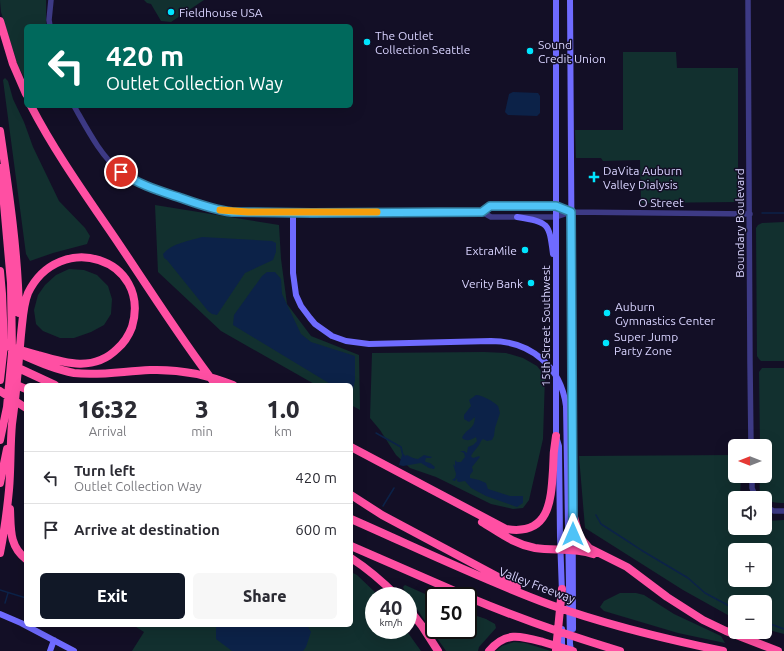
<!DOCTYPE html>
<html lang="en">
<head>
<meta charset="utf-8">
<style>
  :root { --surface:#fff; --page:#f7f7f7; --text:#2b2b33; --muted:#7c7c81; --line:#e1e1e2; --accent:#111827 }
  body { margin:0; font-family:Ubuntu,sans-serif; background:var(--page); color:var(--text); height:100vh; display:flex; flex-direction:column; font-size:15px; white-space:nowrap }
  * { box-sizing:border-box; margin:0 }
  p { font-size:13px; color:var(--muted) }
  .icon { flex:none; width:22px; height:22px; fill:none; stroke:currentColor; stroke-width:2; stroke-linecap:round; stroke-linejoin:round }
  .map { position:relative; flex:1; overflow:hidden }
  .details { position:absolute; left:24px; top:383px; width:329px; height:244px; display:flex; flex-direction:column; background:var(--surface); border-radius:6px; box-shadow:0 4px 16px #0002 }
  .details>* { flex:none }
  .guide { position:absolute; left:24px; top:24px; width:329px; height:84px; border-radius:6px; box-shadow:0 4px 16px #0002; background:#00695c; color:#fff; overflow:hidden }
  .needle { width:26px; rotate:270deg }
  .buttons { position:absolute; left:728px; top:439px; display:grid; gap:8px }
  .buttons a { display:grid; place-items:center; width:44px; height:44px; border-radius:6px; background:var(--surface); box-shadow:0 4px 16px #0002; font-size:20px }
  .speed { position:absolute; left:365px; top:587px; display:flex; gap:8px; font-size:20px; font-weight:700; text-align:center }
  .speed>* { display:grid; place-content:center; width:52px; height:52px; border-radius:50%; background:var(--surface); box-shadow:0 4px 16px #0002; line-height:1 }
  .speed small { font-size:10px; font-weight:400 }
  .speed .limit { border:2px solid #111; border-radius:6px; background:#fff; color:#111 }
  .pin { position:absolute; display:grid; place-items:center; width:34px; height:34px; color:#fff; margin:-17px; border:2px solid #fff; border-radius:50%; box-shadow:0 1px 4px #0007 }
  .me { position:absolute; width:44px; margin:-22px; rotate:0deg; stroke-linejoin:round; filter:drop-shadow(0 0 3px #0008) }
  .turn { display:flex; align-items:center; gap:14px; height:84px; padding:0 16px; font-size:18px }
  .turn .icon { width:52px; height:52px; stroke-width:2.5 }
  .turn b { display:block; font-size:28px; line-height:34px }
  .eta { display:flex; justify-content:space-evenly; align-items:center; height:68px; text-align:center }
  .eta b { font-size:24px; font-weight:800; line-height:28px }
  .primary-button { display:flex; gap:8px; margin-top:auto; padding:8px 16px }
  .primary-button a { flex:1; height:46px; border-radius:6px; background:var(--accent); color:#fff; font-size:16px; font-weight:800; line-height:46px; text-align:center }
  .primary-button a+a { background:var(--page); color:var(--text) }
  ul { padding:0; list-style:none }
  li { display:flex; align-items:center; gap:12px; height:52px; padding:0 16px; border-top:1px solid var(--line) }
  li div { flex:1 }
  li b { display:block; font-size:15px }
  li em { font-style:normal }
  .map>svg:first-child { display:block }
</style>
</head>
<body>
<div class="map">
<svg width="784" height="651" viewBox="0 0 784 651">
  <rect width="100%" height="100%" fill="#130f26"/>
  <path fill="#12302f" fill-rule="evenodd" d="M0 0H46V26H26V76L25 79 18 66 1 12Z
    M144 0H204L171 22 161 21 151 4 147 3Z
    M623 52H676L677 68H738V202L641 203 640 160 603 161 601 158H576L575 130H623Z
    M5 78 8 81 13 99 24 122 33 147 59 201 85 228 90 236 87 244 53 253 30 261 26 254 3 80Z
    M155 205 279 225 281 259 287 304 311 336 359 355 360 410 351 405V385H316L221 331 158 272Z
    M784 222V361H761L759 359 757 356 756 228 758 225 762 223Z
    M69 269 84 270 97 275 108 286 112 299 111 314 104 325 91 332 74 338H60L43 331 36 324 34 310 38 295 45 285 56 275Z
    M484 352 506 353 523 358 537 366 545 376 543 439 529 500 523 508 513 509 491 504 436 477 410 468 396 455 380 430 370 418 372 353Z
    M762 368H784V503C775 503 763 502 760 492 759 488 760 481 760 476H765V446H760L759 372Z
    M735 455V476H741L740 498H735V528H743L745 532 755 535 758 532V528H765V521L784 520V634L765 629V602H735V619L683 590 585 528 579 456ZM735 550H765V580H735Z
    M351 572 357 575 379 596H374V630H406L421 651H132L144 632 133 625H351Z
    M405 585 434 598V630H468V613L486 619 495 624 496 628 479 647 478 651H446L405 592 403 587Z
    M620 593H636L644 595 674 614 721 636 725 643 678 633 604 611 600 607 604 601Z
    M514 642 525 643 551 651H496L502 646Z"/>
  <path fill="#0c2248" d="M513 92 538 93 540 96V113L537 116 508 115 505 112 509 94Z
    M202 237 272 241 276 243V252L273 260 245 273 217 315 212 314 208 311 167 260 164 258 163 254C172 243 189 241 202 237Z
    M267 272H275L281 279 282 294 301 334 311 342 355 356V380L353 391 351 392V385H332L233 325 234 315 262 276Z
    M476 395C482 395 493 401 498 406 499 408 499 411 500 413L495 428 494 436 492 440 487 441 483 439 481 441C479 447 474 450 471 456L473 458 479 456 480 457 472 467 473 471 470 475V478L479 480 486 483 488 489 510 496H523V503L517 507 486 496 471 488 465 481 459 482 457 481V478L455 481 452 480 455 478 456 474 453 464 455 466V460L457 462H461L465 457 464 453 460 451H464L467 453 468 447 473 445 477 441 476 437C471 440 467 442 462 438 467 427 474 431 475 417L469 422 464 419V415L471 406 469 400Z
    M404 454 405 456 407 455 413 458 418 459 424 455 432 457 431 458H426L425 461 426 462 430 463 435 467 434 469 429 468 421 463 403 466 399 465 402 455Z
    M216 625H307L311 632 306 647 303 651H232L216 639Z"/>
  <g fill="none" stroke-linecap="round" stroke-linejoin="round">
    <path stroke="#0c2248" stroke-width="1.5" d="M762 213H784
      M376 433 401 447 403 456
      M383 506 394 488
      M596 515 601 524 626 540 641 550 688 578 705 593 735 609
      M0 590 26 598
      M5 603 8 593
      M765 622 784 629"/>
    <path stroke="#3d3a85" stroke-width="5.5" d="M748 0 750 364 751 446
      M50 26 49 20 51 0
      M74 106C86 127 101 157 121 172 138 186 161 191 182 198 196 203 210 209 225 211 248 214 272 212 295 212 357 214 420 212 482 212L491 217H556L571 212 750 214
      M482 212 490 206H556L571 212
      M752 476V488L756 498
      M765 507 774 511H784"/>
    <path stroke="#6f6bff" stroke-width="6" d="M556 0V436L559 446 560 537 562 593
      M570 0 572 312 573 629
      M293 212V273L296 295 301 306 310 318 315 324 332 336 346 341 369 344 491 341C531 341 561 367 566 406L570 644 571 651
      M517 217C549 222 549 223 553 254
      M0 614 21 623 74 651
      M562 629V651
      M50 651 54 640"/>
    <path stroke="#ff4fa3" stroke-width="8" d="M0 21 13 64 26 94
      M31 106C57 156 90 201 121 247 152 293 182 341 216 385
      M0 131C9 192 18 252 19 313
      M0 168 4 204 11 283 12 353 7 407 0 440
      M0 271 2 294 4 345 0 380
      M0 344C13 348 25 351 38 355 65 363 94 372 117 349 124 343 129 335 132 327 152 258 59 229 28 293 24 303 23 314 22 325 20 343 19 361 17 379 16 394 14 409 12 424 10 446 11 468 9 490 7 511 4 533 0 553
      M25 356C41 363 57 370 74 373 99 376 124 371 150 370 179 369 206 374 233 385
      M14 366 55 385
      M14 384 26 389
      M0 391 26 408
      M351 447 506 529C549 536 551 502 553 470 553 458 554 447 556 436
      M0 483 7 449
      M351 495 382 515 517 587
      M10 509C11 529 9 546 26 559
      M573 513 579 535 582 540 589 548 627 567 667 597 703 620 726 631 778 651
      M351 519C417 548 483 580 551 605 607 625 665 639 723 651
      M482 522C500 533 514 544 535 548 554 551 574 547 593 554
      M351 546 466 596
      M351 558C368 569 383 582 397 596
      M468 597C518 618 569 636 620 651
      M408 608 422 626 438 651
      M556 650 562 589
      M489 651C506 631 521 636 543 642 553 645 563 648 573 651"/>
  </g>
  <g fill="none" stroke-linecap="round" stroke-linejoin="round">
    <g stroke="#337fa1" stroke-width="10">
      <path id="route" d="M121 172C139 185 160 191 181 198 198 204 214 210 232 212L312 213 482 212 490 206H556L571 212 573 534"/>
    </g>
    <use href="#route" stroke="#4fc3f7" stroke-width="7"/>
    <path stroke="#f59e0b" stroke-width="7" d="M220 210 248 212H377"/>
  </g>
  <g fill="#00e5ff" stroke="#130f26" stroke-width="1.5">
    <circle cx="171" cy="12" r="4"/>
    <circle cx="367" cy="42" r="4"/>
    <circle cx="530" cy="51" r="4"/>
    <path d="M592 171h4v4h4v4h-4v4h-4v-4h-4v-4h4z"/>
    <circle cx="525" cy="250" r="4"/>
    <circle cx="531" cy="283" r="4"/>
    <circle cx="607" cy="313" r="4"/>
    <circle cx="606" cy="343" r="4"/>
  </g>
  <g text-anchor="middle" dominant-baseline="central" stroke-width="3" stroke-linejoin="round" paint-order="stroke">
    <g font-size="12" fill="#d9d4ff" stroke="#130f26" text-anchor="start">
      <text x="179" y="12">Fieldhouse USA</text>
      <text x="375" y="35">The Outlet<tspan x="375" dy="14">Collection Seattle</tspan></text>
      <text x="538" y="44">Sound<tspan x="538" dy="14">Credit Union</tspan></text>
      <text x="603" y="170">DaVita Auburn<tspan x="603" dy="14">Valley Dialysis</tspan></text>
      <text x="517" y="250" text-anchor="end">ExtraMile</text>
      <text x="523" y="283" text-anchor="end">Verity Bank</text>
      <text x="615" y="306">Auburn<tspan x="615" dy="14">Gymnastics Center</tspan></text>
      <text x="614" y="336">Super Jump<tspan x="614" dy="14">Party Zone</tspan></text>
    </g>
    <g font-size="12" fill="#d9d4ff" stroke="#130f26">
      <text x="661" y="202">O Street</text>
      <text transform="translate(739 223) rotate(-90)">Boundary Boulevard</text>
      <text transform="translate(545 326) rotate(-90)">15th Street Southwest</text>
      <text transform="translate(537 585) rotate(21)">Valley Freeway</text>
    </g>
  </g>
</svg>
<div class="buttons">
<a><svg class="needle" viewBox="-14 -14 28 28"><path d="M0-13l5 13h-10z" fill="#e53935"/><path d="M0 13l5-13h-10z" fill="#7c7c81"/></svg></a>
<a><svg class="icon" aria-label="sound" viewBox="0 0 24 24"><path d="M4 9h4l5-4v14l-5-4H4zM17 9q2 3 0 6"/></svg></a>
<a>+</a>
<a>−</a>
</div>
<div class="speed"><div>40<small>km/h</small></div><div class="limit">50</div></div>
<div class="pin" style="left:121px;top:172px;background:#d93025"><svg class="icon" aria-label="arrive" viewBox="0 0 24 24"><path d="M6 21V4h12l-3 4 3 4H6"/></svg></div>
<svg class="me" style="left:573px;top:534px" viewBox="-20 -20 40 40"><path d="M0-17L14 15 0 8-14 15z" fill="#4fc3f7" stroke="#fff" stroke-width="4"/></svg>
<div class="guide">
<div class="turn"><svg class="icon" aria-label="left" viewBox="0 0 24 24"><path d="M17 20v-9H6M10 6l-5 5 5 5"/></svg><div><b>420 m</b>Outlet Collection Way</div></div>
</div>
<section class="details">
<div class="eta">
<div><b>16:32</b><p>Arrival</p></div>
<div><b>3</b><p>min</p></div>
<div><b>1.0</b><p>km</p></div>
</div>
<ul>
<li><svg class="icon" aria-label="left" viewBox="0 0 24 24"><path d="M17 20v-9H6M10 6l-5 5 5 5"/></svg><div><b>Turn left</b><p>Outlet Collection Way</p></div><em>420 m</em></li>
<li><svg class="icon" aria-label="arrive" viewBox="0 0 24 24"><path d="M6 21V4h12l-3 4 3 4H6"/></svg><div><b>Arrive at destination</b></div><em>600 m</em></li>
</ul>
<div class="primary-button"><a>Exit</a><a>Share</a></div>
</section>
</div>
</body>
</html>
